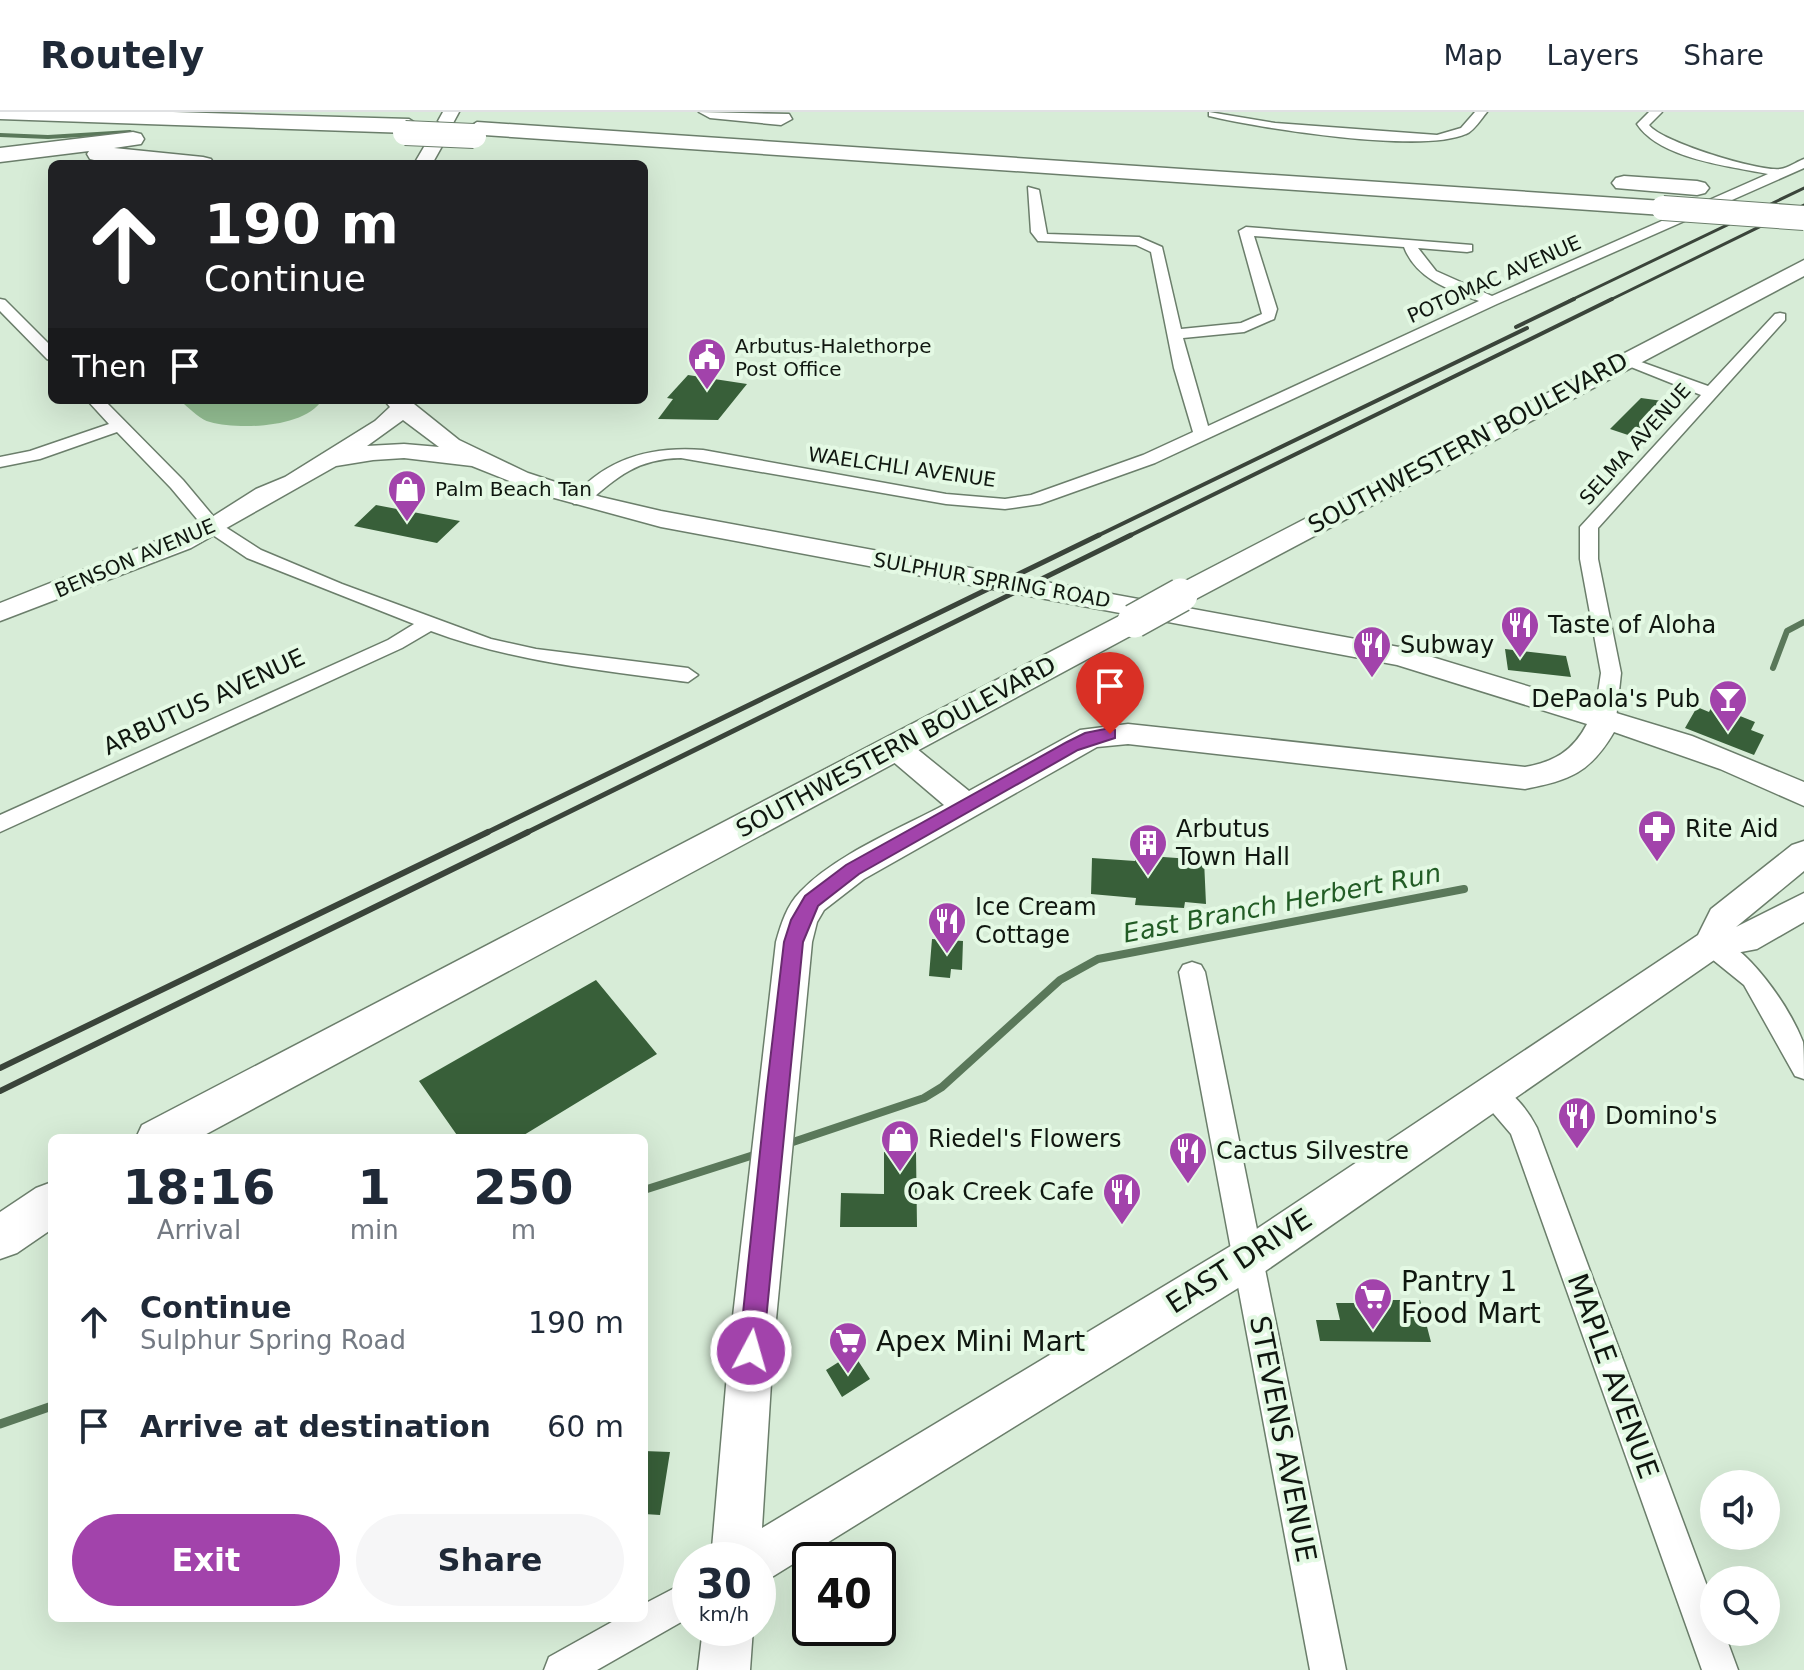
<!DOCTYPE html>
<html lang="en">
<head>
<meta charset="utf-8">
<style>
  :root { --surface:#fff; --page:#f6f6f7; --text:#1f2937; --muted:#747a83; --line:#e0e1e3; --accent:#a243ab }
  body { margin:0; font-family:"DejaVu Sans",sans-serif; background:var(--page); color:var(--text); height:100vh; display:flex; flex-direction:column; font-size:30px; white-space:nowrap }
  * { box-sizing:border-box; margin:0 }
  p { font-size:26px; color:var(--muted) }
  .icon { flex:none; width:44px; height:44px; fill:none; stroke:currentColor; stroke-width:2; stroke-linecap:round; stroke-linejoin:round }
  .map { position:relative; flex:1; overflow:hidden }
  .side { position:absolute; left:48px; top:1022px; width:600px; height:488px; display:flex; flex-direction:column; background:var(--surface); border-radius:12px; box-shadow:0 8px 32px #0002 }
  .side>* { flex:none }
  .guide { position:absolute; left:48px; top:48px; width:600px; height:244px; border-radius:12px; box-shadow:0 8px 32px #0002; background:#202124; color:#fff; overflow:hidden }
  .fabs { position:absolute; left:1700px; top:1358px; display:grid; gap:16px }
  .fabs a { display:grid; place-items:center; width:80px; height:80px; border-radius:50%; background:var(--surface); box-shadow:0 8px 32px #0002; font-size:40px }
  .speed { position:absolute; left:672px; top:1430px; display:flex; gap:16px; font-size:40px; font-weight:700; text-align:center }
  .speed>* { display:grid; place-content:center; width:104px; height:104px; border-radius:50%; background:var(--surface); box-shadow:0 8px 32px #0002; line-height:1 }
  .speed small { font-size:20px; font-weight:400 }
  .speed .limit { border:4px solid #111; border-radius:12px; background:#fff; color:#111 }
  .pin { position:absolute; display:grid; place-items:center; width:68px; height:68px; color:#fff; margin:-82px -34px; border-radius:50% 50% 50% 0; rotate:-45deg; box-shadow:0 0 8px #0007 }
  .pin .icon { rotate:45deg }
  .me { position:absolute; width:88px; margin:-44px; rotate:6deg; stroke-linejoin:round; filter:drop-shadow(0 0 6px #0008) }
  .turn { display:flex; align-items:center; gap:28px; height:168px; padding:0 24px; font-size:36px }
  .turn .icon { width:104px; height:104px; stroke-width:2.5 }
  .turn b { display:block; font-size:56px; line-height:68px }
  .then { display:flex; align-items:center; height:76px; padding:0 24px; background:#0003; gap:16px; font-size:30px }
  .eta { display:flex; justify-content:space-evenly; align-items:center; height:136px; text-align:center }
  .eta b { font-size:48px; font-weight:600; line-height:56px }
  .cta { display:flex; gap:16px; margin-top:auto; padding:16px 24px }
  .cta a { flex:1; height:92px; border-radius:48px; background:var(--accent); color:#fff; font-size:32px; font-weight:600; line-height:92px; text-align:center }
  .cta a+a { background:var(--page); color:var(--text) }
  ul { padding:0; list-style:none }
  li { display:flex; align-items:center; gap:24px; height:104px; padding:0 24px }
  li div { flex:1 }
  li b { display:block; font-size:30px }
  li em { font-style:normal }
  header { display:flex; align-items:center; gap:48px; box-sizing:border-box; height:112px; padding:0 40px; background:var(--surface); border-bottom:2px solid var(--line) }
  header strong { font-size:38px }
  nav { display:flex; gap:44px; margin-inline-start:auto; font-size:28px }
  .map>svg:first-child { display:block }
</style>
</head>
<body>
<header>
<strong>Routely</strong>
<nav><a>Map</a><a>Layers</a><a>Share</a></nav>
</header>
<div class="map">
<svg width="1804" height="1558" viewBox="0 0 1804 1558">
  <rect width="100%" height="100%" fill="#d7ecd7"/>
  <path fill="#91bb90" d="M193 288H322C305 316 239 318 210 310 201 308 191 298 184 292Z"/>
  <g fill="none" stroke-linecap="round" stroke-linejoin="round">
    <path stroke="#5a785a" stroke-width="4" d="M0 23 48 25 130 20"/>
    <path stroke="#5a785a" stroke-width="6" d="M1773 556 1787 519 1804 510"/>
    <path stroke="#5a785a" stroke-width="8" d="M787 1032 924 986 942 975 1060 868 1098 847 1464 777
      M644 1078 760 1041"/>
    <path stroke="#5a785a" stroke-width="9" d="M0 1312 52 1294"/>
  </g>
  <path fill="#385f39" d="M688 263 747 272 718 308 658 307 673 287 667 286Z
    M1641 286 1670 290 1637 326 1610 317Z
    M376 393 460 409 437 431 354 414Z
    M1505 537 1566 544 1571 565 1508 558Z
    M1697 595 1709 600 1711 596 1725 598 1755 610 1751 618 1764 623 1754 643 1685 616Z
    M1136 743 1204 748 1206 792 1185 790 1184 796 1135 793 1136 786 1091 782 1092 746 1135 749Z
    M932 827 963 829 962 858 951 857 950 866 929 864Z
    M596 868 657 942 519 1026H459L419 969Z
    M884 1040H916L917 1115H840L841 1081 884 1082Z
    M1358 1188H1420L1431 1230 1320 1229 1316 1208H1340L1336 1191H1358Z
    M853 1241 870 1267 842 1285 826 1258Z
    M644 1339 670 1340 660 1403 644 1402Z"/>
  <g fill="none" stroke-linecap="round" stroke-linejoin="round">
    <g stroke="#6b7e6b" stroke-width="3">
      <path id="street" d="M1209 0 1275 11 1437 23 1461 16 1475 0H1487C1481 7 1474 19 1466 22 1422 42 1259 16 1209 4Z
        M1649 0H1662L1649 13C1661 30 1760 60 1780 57 1788 56 1796 50 1804 47V56L1497 192 1155 351 1040 392 1005 397 946 392 681 346C637 347 618 364 586 392H574L571 388C605 346 651 334 703 338L946 382 1005 387 1031 383 1143 343 1193 320 1174 256 1151 140 1136 133 1038 129 1031 120 1028 75 1039 78 1047 122 1139 125 1162 135 1181 217 1241 211 1262 202 1239 119 1246 115 1472 133V139L1467 140 1418 136 1436 159 1492 184 1768 62C1729 54 1660 47 1637 12ZM1254 124 1404 135C1416 167 1450 178 1479 189L1208 314 1183 226 1244 220 1274 207 1277 197Z
        M0 187 5 188 52 235V249L47 247 0 199Z
        M1780 201 1785 202V208L1598 416V447L1621 561 1616 607 1613 612H1597L1594 607 1601 561 1580 447V415L1701 283 1616 249 1624 244 1630 246 1708 274 1775 202Z
        M87 288H104L183 368 219 411 261 438 342 472 491 527 536 537 688 556 698 563 688 570C600 558 514 550 431 519L402 536 0 720V703L388 528 414 512 247 446 207 419 171 376 117 320 40 347 0 355V345L30 339 109 312Z
        M1711 822C1748 834 1789 894 1803 930 1804 940 1804 956 1804 967L1795 964 1744 873 1702 839 1699 832 1702 825Z
        M1192 850 1201 853 1205 860 1346 1558H1310L1179 860 1183 853Z
        M1490 970C1511 977 1527 996 1537 1016L1714 1493V1520H1724L1738 1558H1702L1511 1022 1476 981 1480 973Z
        M690 1468V1505L597 1558H544L549 1545 619 1506H644V1492Z"/>
    </g>
    <g stroke="#6b7e6b" stroke-width="3">
      <path id="secondary" d="M443 0H459L452 13 446 14 438 9Z
        M437 22 446 27 432 52H414L431 23Z
        M384 288H409L459 328 528 361 601 385 661 399 1399 535 1692 624 1804 670V694L1720 657 1614 620C1590 661 1570 668 1525 677L1128 632 1097 635 864 767 824 798 817 810 812 830 773 1239 762 1416 1234 1132 1698 823 1711 797 1792 733 1804 729V759L1736 815 1804 781V810L1757 837 1720 844 1264 1160 772 1465 758 1471V1448H711L729 1239 776 830C781 812 787 793 800 780 835 743 899 717 944 693L884 642 880 635 884 628 895 625 906 628 969 679 1080 618 1128 612 1525 655C1554 650 1573 639 1587 612L1397 553 661 415 547 384 472 354 404 346 373 348 336 354 191 436 0 509V491L204 410 256 377 285 365 375 309 390 295ZM403 308 439 335 404 332 367 334Z
        M703 1516H753L750 1558H698Z"/>
    </g>
    <g stroke="#6b7e6b" stroke-width="3">
      <path id="primary" d="M1804 148V164L1192 489 1181 492 1170 489 1166 483 1170 477Z
        M1134 499 1145 502 1150 509 1145 516 199 1026H136L142 1013 1123 502Z
        M52 1070V1117L17 1141 0 1147V1100L36 1076Z"/>
    </g>
    <g stroke="#6b7e6b" stroke-width="3">
      <path id="highway" d="M0 0H173L409 7 420 14 409 21 0 7Z
        M699 0 789 2 792 7 781 13 710 6Z
        M477 10 1663 89 1672 91 1675 96 1672 101 1663 103 469 22 466 17Z
        M133 20 141 22 144 27 141 32 114 36 203 45 211 47 214 52 98 49 90 47 87 42 89 39 0 50V36Z
        M1624 64 1697 69 1705 71 1709 76 1705 81 1697 83 1616 76 1612 71 1616 66Z"/>
    </g>
    <use href="#street" fill="#fff" fill-rule="evenodd"/>
    <use href="#secondary" fill="#fff" fill-rule="evenodd"/>
    <use href="#primary" fill="#fff" fill-rule="evenodd"/>
    <use href="#highway" fill="#fff" fill-rule="evenodd"/>
    <path stroke="#3a443a" stroke-width="3" d="M1569 189 1804 76
      M1608 189 1804 93"/>
    <path stroke="#3a443a" stroke-width="4" d="M1516 215 1574 187
      M1095 425 1527 216
      M1127 425 1612 187"/>
    <path stroke="#3a443a" stroke-width="5" d="M484 722 1099 423
      M524 722 1131 423"/>
    <path stroke="#3a443a" stroke-width="6" d="M0 956 488 720
      M0 979 528 720"/>
    <g stroke="#6b7e6b" stroke-width="36" stroke-linecap="butt">
      <path id="primary-bridge" d="M1134 509 1181 483"/>
    </g>
    <g stroke="#6b7e6b" stroke-width="26" stroke-linecap="butt">
      <path id="highway-bridge" d="M405 21 474 24
        M1663 96 1804 106"/>
    </g>
    <use href="#primary-bridge" stroke="#fff" stroke-width="33"/>
    <use href="#highway-bridge" stroke="#fff" stroke-width="24"/>
  </g>
  <path fill="#a243ab" stroke="#692c6f" stroke-width="2" d="M1110 616 1115 618V626L1078 638 859 762 818 794 803 830 763 1239 760 1247 751 1251 743 1247 739 1239 766 983 784 830 791 808 805 784 846 753 1067 630 1085 621Z"/>
  <defs>
    <g id="civic-pin" transform="scale(2)"><path d="M0 17L-7.5 6A9.5 9.5 0 1 1 7.5 6Z" fill="#a243ab" stroke="#e4f9e4"/><path d="M-.6-6.5H3V-4.5H.6V-3L4-1V1h2V6H-6V1h2V-1L-.6-3ZM-1.2 2.5V6h2.4V2.5Z" fill="#fff"/></g>
    <g id="shop-pin" transform="scale(2)"><path d="M0 17L-7.5 6A9.5 9.5 0 1 1 7.5 6Z" fill="#a243ab" stroke="#e4f9e4"/><path d="M-5-2.5h2.3a2.7 3.5 0 0 1 5.4 0H5L5.5 6h-11ZM-1.5-2.5h3a1.5 2.3 0 0 0-3 0Z" fill="#fff"/></g>
    <g id="restaurant-pin" transform="scale(2)"><path d="M0 17L-7.5 6A9.5 9.5 0 1 1 7.5 6Z" fill="#a243ab" stroke="#e4f9e4"/><path d="M-5-6h1v4h1v-4h1v4h1v-4h1v5L-1.5 .5V6h-2V.5L-5-1ZM5-6V6H3V1.5H1.5Q1.5-4 5-6Z" fill="#fff"/></g>
    <g id="bar-pin" transform="scale(2)"><path d="M0 17L-7.5 6A9.5 9.5 0 1 1 7.5 6Z" fill="#a243ab" stroke="#e4f9e4"/><path d="M-6-5H6L.8 .8V4.5H3.5V6h-7V4.5H-.8V.8Z" fill="#fff"/></g>
    <g id="pharmacy-pin" transform="scale(2)"><path d="M0 17L-7.5 6A9.5 9.5 0 1 1 7.5 6Z" fill="#a243ab" stroke="#e4f9e4"/><path d="M-2-6h4v4h4v4h-4v4h-4v-4h-4v-4h4Z" fill="#fff"/></g>
    <g id="building-pin" transform="scale(2)"><path d="M0 17L-7.5 6A9.5 9.5 0 1 1 7.5 6Z" fill="#a243ab" stroke="#e4f9e4"/><path d="M-4-6H4V6H1V3H-1V6H-4ZM-2.5-4.3h1.7v1.8h-1.7ZM.8-4.3h1.7v1.8H.8ZM-2.5-1h1.7V.8h-1.7ZM.8-1h1.7V.8H.8Z" fill="#fff"/></g>
    <g id="supermarket-pin" transform="scale(2)"><path d="M0 17L-7.5 6A9.5 9.5 0 1 1 7.5 6Z" fill="#a243ab" stroke="#e4f9e4"/><path d="M-6-5.5h2.5l.6 2H6L4.5 2H-2.5L-4.4-4H-6ZM-1.5 3.2a1.3 1.3 0 1 0 .1 0ZM3 3.2a1.3 1.3 0 1 0 .1 0Z" fill="#fff"/></g>
  </defs>
  <g fill-rule="evenodd">
    <use href="#civic-pin" x="707" y="245"/>
    <use href="#shop-pin" x="407" y="377"/>
    <use href="#restaurant-pin" x="1520" y="513"/>
    <use href="#restaurant-pin" x="1372" y="533"/>
    <use href="#bar-pin" x="1728" y="587"/>
    <use href="#pharmacy-pin" x="1657" y="717"/>
    <use href="#building-pin" x="1148" y="731"/>
    <use href="#restaurant-pin" x="947" y="809"/>
    <use href="#restaurant-pin" x="1577" y="1004"/>
    <use href="#shop-pin" x="900" y="1027"/>
    <use href="#restaurant-pin" x="1188" y="1039"/>
    <use href="#restaurant-pin" x="1122" y="1080"/>
    <use href="#supermarket-pin" x="1373" y="1185"/>
    <use href="#supermarket-pin" x="848" y="1229"/>
  </g>
  <g text-anchor="middle" dominant-baseline="central" stroke-width="8" stroke-linejoin="round" paint-order="stroke">
    <g font-size="20" fill="#101710" stroke="#e4f9e4">
      <text transform="translate(1494 167) rotate(-24)">POTOMAC AVENUE</text>
      <text transform="translate(1635 332) rotate(-48)">SELMA AVENUE</text>
      <text transform="translate(902 355) rotate(8)">WAELCHLI AVENUE</text>
      <text transform="translate(135 446) rotate(-23)">BENSON AVENUE</text>
      <text transform="translate(992 468) rotate(10)">SULPHUR SPRING ROAD</text>
    </g>
    <g font-size="20" fill="#101710" stroke="#e4f9e4" text-anchor="start">
      <text x="735" y="234">Arbutus-Halethorpe<tspan x="735" dy="23">Post Office</tspan></text>
      <text x="435" y="377">Palm Beach Tan</text>
    </g>
    <g font-size="24" fill="#101710" stroke="#e4f9e4">
      <text transform="translate(1468 331) rotate(-28)">SOUTHWESTERN BOULEVARD</text>
      <text transform="translate(204 590) rotate(-25)">ARBUTUS AVENUE</text>
      <text transform="translate(896 635) rotate(-28)">SOUTHWESTERN BOULEVARD</text>
    </g>
    <g font-size="24" fill="#101710" stroke="#e4f9e4" text-anchor="start">
      <text x="1548" y="513">Taste of Aloha</text>
      <text x="1400" y="533">Subway</text>
      <text x="1700" y="587" text-anchor="end">DePaola's Pub</text>
      <text x="1176" y="717">Arbutus<tspan x="1176" dy="28">Town Hall</tspan></text>
      <text x="1685" y="717">Rite Aid</text>
      <text x="975" y="795">Ice Cream<tspan x="975" dy="28">Cottage</tspan></text>
      <text x="1605" y="1004">Domino's</text>
      <text x="928" y="1027">Riedel's Flowers</text>
      <text x="1216" y="1039">Cactus Silvestre</text>
      <text x="1094" y="1080" text-anchor="end">Oak Creek Cafe</text>
    </g>
    <g font-size="26" font-style="italic" fill="#225c25" stroke="#e4f9e4">
      <text transform="translate(1282 791) rotate(-11)">East Branch Herbert Run</text>
    </g>
    <g font-size="28" fill="#101710" stroke="#e4f9e4">
      <text transform="translate(1239 1149) rotate(-33)">EAST DRIVE</text>
      <text transform="translate(1613 1264) rotate(70)">MAPLE AVENUE</text>
      <text transform="translate(1283 1327) rotate(79)">STEVENS AVENUE</text>
    </g>
    <g font-size="28" fill="#101710" stroke="#e4f9e4" text-anchor="start">
      <text x="1401" y="1169">Pantry 1<tspan x="1401" dy="32">Food Mart</tspan></text>
      <text x="876" y="1229">Apex Mini Mart</text>
    </g>
  </g>
</svg>
<div class="fabs">
<a><svg class="icon" aria-label="sound" viewBox="0 0 24 24"><path d="M4 9h4l5-4v14l-5-4H4zM17 9q2 3 0 6"/></svg></a>
<a><svg class="icon" aria-label="search" viewBox="0 0 24 24"><circle cx="10" cy="10" r="6"/><path d="M15 15l6 6"/></svg></a>
</div>
<div class="speed"><div>30<small>km/h</small></div><div class="limit">40</div></div>
<div class="pin" style="left:1110px;top:622px;background:#d93025"><svg class="icon" aria-label="arrive" viewBox="0 0 24 24"><path d="M6 21V4h12l-3 4 3 4H6"/></svg></div>
<svg class="me" style="left:751px;top:1239px" viewBox="-20 -20 40 40"><circle r="17" fill="#a243ab" stroke="#fff" stroke-width="3"/><path d="M0-11L8 9 0 5-8 9z" fill="#fff"/></svg>
<div class="guide">
<div class="turn"><svg class="icon" aria-label="ahead" viewBox="0 0 24 24"><path d="M12 20V5M6 11l6-6 6 6"/></svg><div><b>190 m</b>Continue</div></div>
<div class="then">Then<svg class="icon" aria-label="arrive" viewBox="0 0 24 24"><path d="M6 21V4h12l-3 4 3 4H6"/></svg></div>
</div>
<section class="side">
<div class="eta">
<div><b>18:16</b><p>Arrival</p></div>
<div><b>1</b><p>min</p></div>
<div><b>250</b><p>m</p></div>
</div>
<ul>
<li><svg class="icon" aria-label="ahead" viewBox="0 0 24 24"><path d="M12 20V5M6 11l6-6 6 6"/></svg><div><b>Continue</b><p>Sulphur Spring Road</p></div><em>190 m</em></li>
<li><svg class="icon" aria-label="arrive" viewBox="0 0 24 24"><path d="M6 21V4h12l-3 4 3 4H6"/></svg><div><b>Arrive at destination</b></div><em>60 m</em></li>
</ul>
<div class="cta"><a>Exit</a><a>Share</a></div>
</section>
</div>
</body>
</html>
